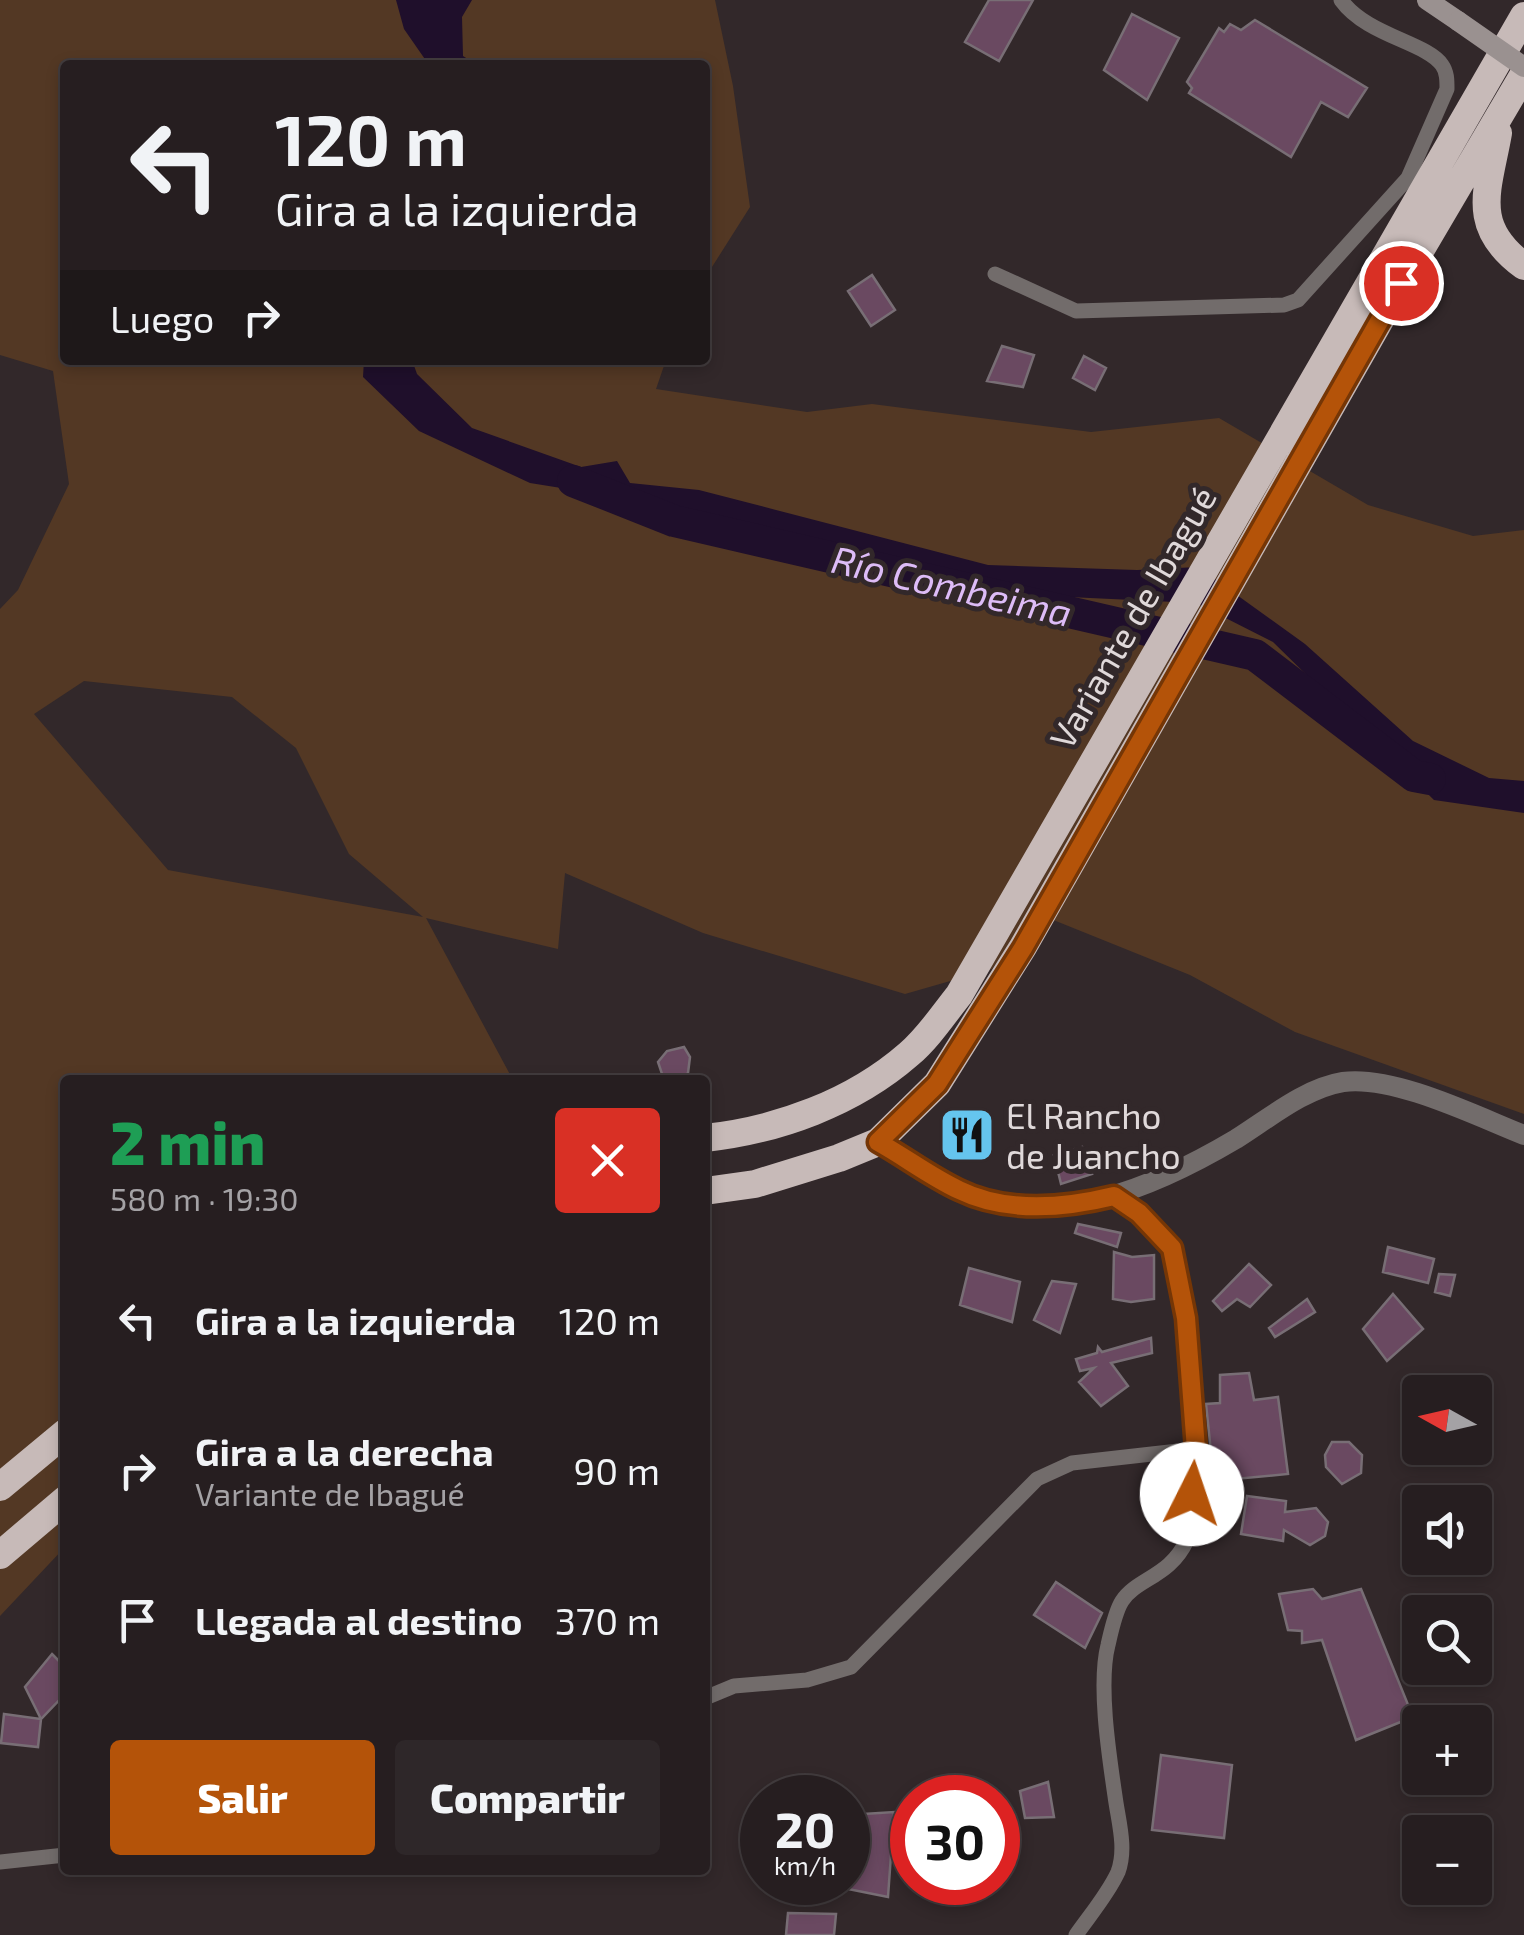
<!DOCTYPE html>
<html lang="es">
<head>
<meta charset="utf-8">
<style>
  :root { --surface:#261e20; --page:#2e2729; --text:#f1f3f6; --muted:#a4a2a5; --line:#423c3e; --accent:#b45309 }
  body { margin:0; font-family:"Exo 2",sans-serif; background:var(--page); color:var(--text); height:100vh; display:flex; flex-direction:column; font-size:38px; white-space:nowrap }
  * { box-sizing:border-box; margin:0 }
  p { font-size:32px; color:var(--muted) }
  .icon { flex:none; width:55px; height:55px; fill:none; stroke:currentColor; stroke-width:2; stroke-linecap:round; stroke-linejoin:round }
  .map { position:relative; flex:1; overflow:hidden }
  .sheet { position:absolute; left:60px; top:1075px; width:650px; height:800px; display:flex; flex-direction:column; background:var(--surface); border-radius:10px; box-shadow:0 5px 15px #0003,0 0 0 2px var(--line) }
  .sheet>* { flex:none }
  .hud { position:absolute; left:60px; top:60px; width:650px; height:305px; border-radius:10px; box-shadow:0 5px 15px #0003,0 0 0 2px var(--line); background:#261e20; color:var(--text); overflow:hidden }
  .needle { width:65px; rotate:278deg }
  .buttons { position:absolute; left:1402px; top:1375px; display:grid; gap:20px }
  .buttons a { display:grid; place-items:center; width:90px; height:90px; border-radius:10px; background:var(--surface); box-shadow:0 5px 15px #0003,0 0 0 2px var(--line); font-size:50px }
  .speed { position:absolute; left:740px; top:1775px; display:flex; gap:20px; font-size:50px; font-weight:700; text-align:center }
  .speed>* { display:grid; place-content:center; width:130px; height:130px; border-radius:50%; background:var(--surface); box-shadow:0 5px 15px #0003,0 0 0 2px var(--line); line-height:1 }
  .speed small { font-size:25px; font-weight:400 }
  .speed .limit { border:15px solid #d22; background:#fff; color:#111 }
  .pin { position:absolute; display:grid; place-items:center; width:85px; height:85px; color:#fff; margin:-42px; border:5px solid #fff; border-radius:50%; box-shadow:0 2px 10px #0007 }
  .me { position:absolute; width:110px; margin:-55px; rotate:4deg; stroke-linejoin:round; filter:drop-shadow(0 0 8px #0008) }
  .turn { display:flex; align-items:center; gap:35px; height:210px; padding:0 50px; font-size:45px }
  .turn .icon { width:130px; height:130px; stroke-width:2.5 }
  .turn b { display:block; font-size:70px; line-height:85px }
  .then { display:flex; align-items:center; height:95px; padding:0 50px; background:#0003; gap:20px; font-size:38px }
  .round { display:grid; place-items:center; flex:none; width:105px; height:105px; border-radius:10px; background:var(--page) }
  .summary { display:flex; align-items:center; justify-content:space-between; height:170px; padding:0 50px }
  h1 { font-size:60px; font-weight:800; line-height:75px; color:#1e9e55 }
  .action { display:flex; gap:20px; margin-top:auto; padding:20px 50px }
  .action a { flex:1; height:115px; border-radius:10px; background:var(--accent); color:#fff; font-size:40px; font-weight:800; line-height:115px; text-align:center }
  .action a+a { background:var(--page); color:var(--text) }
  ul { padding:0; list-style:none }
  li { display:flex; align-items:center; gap:30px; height:150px; padding:0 50px }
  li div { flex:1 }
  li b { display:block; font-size:38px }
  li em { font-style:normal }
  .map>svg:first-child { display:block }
</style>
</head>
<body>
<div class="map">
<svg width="1524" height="1935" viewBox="0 0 1524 1935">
  <rect width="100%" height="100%" fill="#32282a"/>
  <path fill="#533824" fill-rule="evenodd" d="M0 0H715L733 86 750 207 705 278V65H65V360H666L656 389 807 412 872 404 1091 432 1219 418 1368 505 1473 536 1524 530V1114L1295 1032 1190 975 1036 913 992 969 905 994 703 933 565 873 558 949 426 918 513 1080H65V1547L0 1616V609L18 590 69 484 53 371 0 355ZM84 681 232 697 296 748 349 854 423 917 168 870 34 714Z"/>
  <path fill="#1f0f2b" d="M396 0H472L462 17 463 56 477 65H429L404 29Z
    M364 360H412L417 374 472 428 581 467 617 461 630 483 699 490 988 565 1137 570 1198 567 1305 644 1413 741 1489 778 1524 781V813L1434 800 1273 642 1196 603 1069 597 928 569 661 504 530 483 419 431 363 377Z"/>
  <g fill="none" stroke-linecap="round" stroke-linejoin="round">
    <path stroke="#1f0f2b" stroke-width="32" d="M573 481 674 521 1255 655 1414 776 1430 779"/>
  </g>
  <path fill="#6a4961" stroke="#786e75" stroke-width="2.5" d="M989 0H1033L999 61 965 42Z
    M1132 14 1179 38 1147 100 1104 70Z
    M1255 20 1367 88 1348 117 1321 102 1291 157 1189 93 1192 88 1187 82 1219 28 1224 32 1230 24 1241 30Z
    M872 275 895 310 871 326 848 291Z
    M1002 346 1034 355 1023 387 987 381Z
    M1084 356 1106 368 1095 390 1073 378Z
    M684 1047 690 1057 688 1073 679 1080 663 1077 658 1062 667 1051Z
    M1082 1147 1092 1174 1061 1184 1054 1155Z
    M1078 1224 1121 1233 1117 1247 1075 1233Z
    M1388 1247 1434 1259 1428 1283 1383 1272Z
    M1114 1252 1132 1257 1154 1255V1299L1131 1302 1113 1299Z
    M1249 1264 1271 1285 1250 1307 1237 1299 1222 1311 1213 1301Z
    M969 1268 1020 1282 1012 1322 960 1305Z
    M1439 1274 1455 1275 1450 1296 1435 1292Z
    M1052 1281 1076 1284 1060 1333 1034 1320Z
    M1393 1294 1423 1329 1387 1361 1363 1329Z
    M1307 1299 1315 1312 1275 1337 1269 1328Z
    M1151 1338 1152 1353 1111 1363 1128 1386 1101 1406 1079 1382 1094 1368 1080 1371 1076 1359 1097 1353 1098 1347 1102 1352Z
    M1249 1373 1254 1400 1278 1397 1288 1474 1214 1481 1206 1404 1220 1403V1375Z
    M1332 1442H1349L1362 1455 1361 1473 1342 1484 1326 1467 1325 1455Z
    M1162 1490 1181 1502 1166 1526 1146 1509Z
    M1247 1496 1286 1501 1285 1512 1316 1508 1328 1522 1325 1536 1310 1545 1284 1530 1283 1541 1241 1534Z
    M1056 1582 1102 1613 1085 1648 1034 1615Z
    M1313 1589 1322 1599 1361 1589 1413 1717 1356 1740 1322 1640 1302 1643V1631L1288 1630 1279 1594Z
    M52 1654 65 1667V1694L41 1719 25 1687Z
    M4 1714 41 1719 38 1747 1 1743Z
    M1161 1755 1232 1765 1224 1838 1152 1830Z
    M1048 1782 1054 1817 1025 1818 1020 1791Z
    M894 1812 888 1897 848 1889V1815Z
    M788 1913 836 1914 834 1935H786Z"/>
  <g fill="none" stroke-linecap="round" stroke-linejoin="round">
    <path stroke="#726c6b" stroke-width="15" d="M995 274 1076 311 1284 305 1298 300 1408 178 1447 89C1447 80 1447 72 1442 65 1426 42 1367 36 1341 0
      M705 1698 734 1686 807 1680 851 1667 1037 1479 1072 1463 1196 1449
      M0 1862 65 1855
      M1076 1935C1090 1915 1108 1894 1118 1872 1127 1848 1118 1820 1115 1796 1109 1755 1098 1684 1108 1645 1111 1632 1115 1612 1122 1601 1137 1578 1170 1577 1187 1540 1203 1506 1190 1276 1170 1246 1156 1225 1134 1209 1113 1196"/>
    <path stroke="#726c6b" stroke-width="20" d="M878 1142C906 1157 934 1180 963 1192 1057 1230 1155 1187 1236 1139 1268 1119 1305 1088 1343 1082 1394 1075 1476 1116 1524 1135"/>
    <path stroke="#9a9190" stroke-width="20" d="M1427 0 1458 21"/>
    <path stroke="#c7bab8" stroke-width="28" d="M1498 133C1488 190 1469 226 1524 266
      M705 1138C778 1130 853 1103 909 1054 928 1038 943 1015 959 995L1524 16
      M705 1191 755 1184 839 1158 878 1142 937 1084 1023 947 1401 283 1524 74
      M0 1487 65 1433
      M0 1555 65 1500"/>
    <path stroke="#9a9190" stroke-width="20" d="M1458 21 1524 67"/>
  </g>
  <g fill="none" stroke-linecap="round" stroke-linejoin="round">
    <g stroke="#753606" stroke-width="25">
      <path id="route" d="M1192 1494 1196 1449 1186 1318 1172 1248 1139 1213 1114 1196C1065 1208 1006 1213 959 1190 931 1177 905 1157 878 1142L937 1084 1023 948 1401 283"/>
    </g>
    <use href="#route" stroke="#b45309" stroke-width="18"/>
  </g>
  <defs>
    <g id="restaurant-square" transform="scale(2.875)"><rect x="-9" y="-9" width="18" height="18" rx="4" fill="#65c5ee" stroke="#32282a"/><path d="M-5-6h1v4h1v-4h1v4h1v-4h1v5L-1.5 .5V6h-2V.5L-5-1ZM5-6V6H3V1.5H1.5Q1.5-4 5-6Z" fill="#111"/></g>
  </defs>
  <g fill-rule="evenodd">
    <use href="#restaurant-square" x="967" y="1135"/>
  </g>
  <g text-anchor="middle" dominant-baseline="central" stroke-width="10" stroke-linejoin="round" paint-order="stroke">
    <g font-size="35" fill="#e0d9da" stroke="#32282a">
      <text transform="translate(1132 617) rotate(-60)">Variante de Ibagué</text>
    </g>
    <g font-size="35" fill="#e0d9da" stroke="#32282a" text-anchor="start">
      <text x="1006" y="1115">El Rancho<tspan x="1006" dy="40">de Juancho</tspan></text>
    </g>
    <g font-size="38" font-style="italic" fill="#ddbcf7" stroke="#32282a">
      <text transform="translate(952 585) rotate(13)">Río Combeima</text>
    </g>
  </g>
</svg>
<div class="buttons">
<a><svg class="needle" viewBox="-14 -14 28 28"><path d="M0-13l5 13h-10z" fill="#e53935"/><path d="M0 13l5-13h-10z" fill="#a4a2a5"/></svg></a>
<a><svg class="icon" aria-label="sound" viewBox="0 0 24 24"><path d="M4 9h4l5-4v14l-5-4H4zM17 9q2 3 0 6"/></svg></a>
<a><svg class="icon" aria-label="search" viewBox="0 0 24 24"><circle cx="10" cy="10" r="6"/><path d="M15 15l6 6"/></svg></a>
<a>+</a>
<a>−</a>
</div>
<div class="speed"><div>20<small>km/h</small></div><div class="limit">30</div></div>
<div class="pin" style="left:1401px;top:283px;background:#d93025"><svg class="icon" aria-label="arrive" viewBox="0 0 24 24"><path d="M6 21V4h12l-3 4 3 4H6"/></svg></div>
<svg class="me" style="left:1192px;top:1494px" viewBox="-20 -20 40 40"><circle r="19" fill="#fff"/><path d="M0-13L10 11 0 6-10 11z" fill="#b45309"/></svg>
<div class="hud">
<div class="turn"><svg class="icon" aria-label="left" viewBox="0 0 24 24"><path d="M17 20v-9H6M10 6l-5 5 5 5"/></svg><div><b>120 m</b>Gira a la izquierda</div></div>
<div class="then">Luego<svg class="icon" aria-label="right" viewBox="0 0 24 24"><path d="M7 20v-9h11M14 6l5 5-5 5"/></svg></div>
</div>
<section class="sheet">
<div class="summary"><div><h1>2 min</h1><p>580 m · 19:30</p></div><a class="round" style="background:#d93025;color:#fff"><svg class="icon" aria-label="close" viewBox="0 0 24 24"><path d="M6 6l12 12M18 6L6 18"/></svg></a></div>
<ul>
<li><svg class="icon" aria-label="left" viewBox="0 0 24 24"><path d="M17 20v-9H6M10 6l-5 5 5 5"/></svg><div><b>Gira a la izquierda</b></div><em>120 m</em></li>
<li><svg class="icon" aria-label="right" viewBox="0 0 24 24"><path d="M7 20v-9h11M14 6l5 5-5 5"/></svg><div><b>Gira a la derecha</b><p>Variante de Ibagué</p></div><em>90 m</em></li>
<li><svg class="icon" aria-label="arrive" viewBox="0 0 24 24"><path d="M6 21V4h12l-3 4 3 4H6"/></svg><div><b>Llegada al destino</b></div><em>370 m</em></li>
</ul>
<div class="action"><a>Salir</a><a>Compartir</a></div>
</section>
</div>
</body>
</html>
